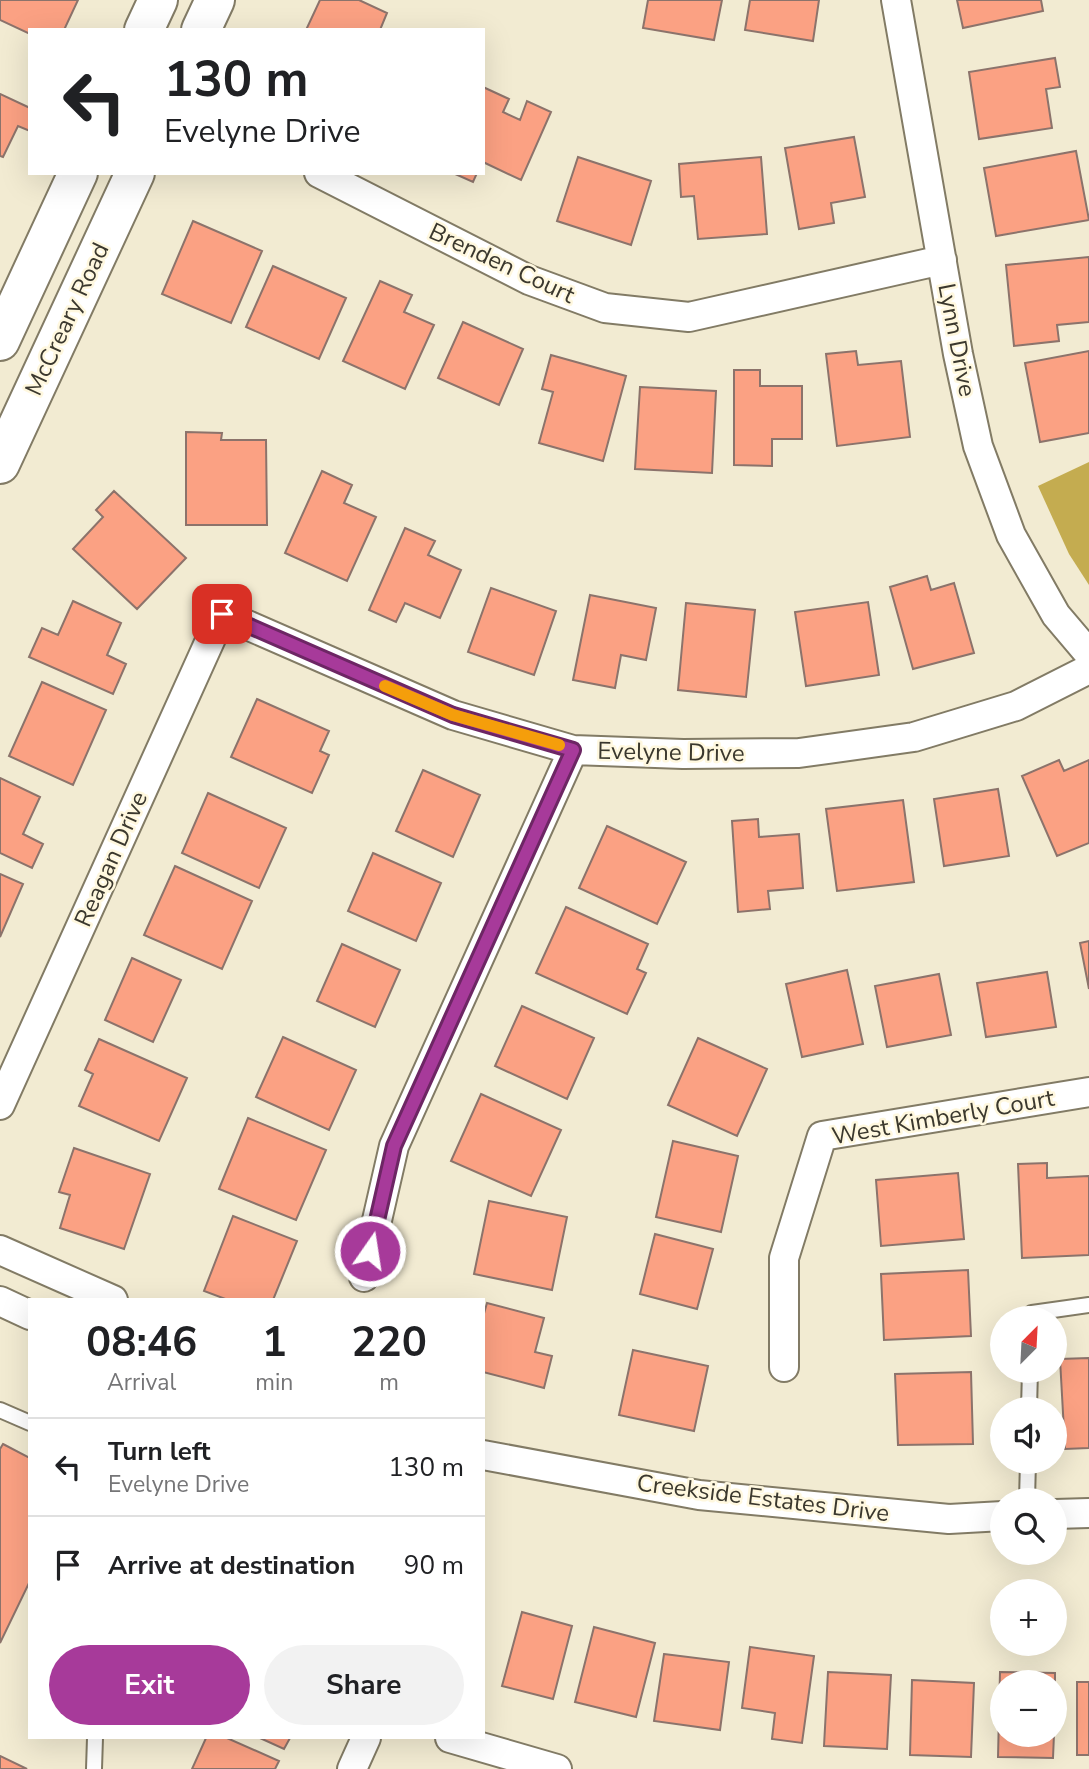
<!DOCTYPE html>
<html lang="en">
<head>
<meta charset="utf-8">
<style>
  :root { --surface:#fff; --page:#f2f2f2; --text:#202124; --muted:#757577; --line:#e0e0e0; --accent:#a73a9a }
  body { margin:0; font-family:"Nunito Sans",sans-serif; background:var(--page); color:var(--text); height:100vh; display:flex; flex-direction:column; font-size:26px; white-space:nowrap }
  * { box-sizing:border-box; margin:0 }
  p { font-size:23px; color:var(--muted) }
  .icon { flex:none; width:38px; height:38px; fill:none; stroke:currentColor; stroke-width:2; stroke-linecap:round; stroke-linejoin:round }
  .map { position:relative; flex:1; overflow:hidden }
  .sheet { position:absolute; left:28px; top:1298px; width:457px; height:441px; display:flex; flex-direction:column; background:var(--surface); border-radius:0px; box-shadow:0 7px 28px #0002 }
  .sheet>* { flex:none }
  .guide { position:absolute; left:28px; top:28px; width:457px; height:147px; border-radius:0px; box-shadow:0 7px 28px #0002; background:#fff; color:var(--text); overflow:hidden }
  .needle { width:46px; rotate:24deg }
  .fabs { position:absolute; left:990px; top:1306px; display:grid; gap:14px }
  .fabs a { display:grid; place-items:center; width:77px; height:77px; border-radius:50%; background:var(--surface); box-shadow:0 7px 28px #0002; font-size:35px }
  .pin { position:absolute; display:grid; place-items:center; width:60px; height:60px; color:#fff; margin:-30px; border-radius:14px; box-shadow:0 4px 10px #0006 }
  .me { position:absolute; width:77px; margin:-38px; rotate:13deg; stroke-linejoin:round; filter:drop-shadow(0 0 5px #0008) }
  .turn { display:flex; align-items:center; gap:24px; height:147px; padding:0 21px; font-size:32px }
  .turn .icon { width:91px; height:91px; stroke-width:2.5 }
  .turn b { display:block; font-size:49px; line-height:60px }
  .eta { display:flex; justify-content:space-evenly; align-items:center; height:119px; text-align:center }
  .eta b { font-size:42px; font-weight:700; line-height:49px }
  .button { display:flex; gap:14px; margin-top:auto; padding:14px 21px }
  .button a { flex:1; height:80px; border-radius:42px; background:var(--accent); color:#fff; font-size:28px; font-weight:700; line-height:80px; text-align:center }
  .button a+a { background:var(--page); color:var(--text) }
  ul { padding:0; list-style:none }
  li { display:flex; align-items:center; gap:21px; height:98px; padding:0 21px; border-top:2px solid var(--line) }
  li div { flex:1 }
  li b { display:block; font-size:26px }
  li em { font-style:normal }
  .map>svg:first-child { display:block }
</style>
</head>
<body>
<div class="map">
<svg width="1089" height="1769" viewBox="0 0 1089 1769">
  <rect width="100%" height="100%" fill="#f2ebd2"/>
  <path fill="#c4ac50" d="M1089 462V585L1069 554 1038 486Z"/>
  <path fill="#fba183" stroke="#8c736b" stroke-width="2" d="M0 0H78L64 30H30V34L0 20Z
    M320 0H359L387 13 380 30H306Z
    M648 0H722L714 40 643 28Z
    M750 0H819L813 41 745 30Z
    M957 0H1041L1043 11 963 28Z
    M1055 58 1060 87 1046 89 1052 128 979 139 969 72Z
    M483 87 509 99 503 112 520 120 527 101 551 112 521 180 483 162Z
    M0 94 30 108V131L18 126 3 157 0 156Z
    M854 137 865 197 831 203 834 223 799 229 785 148Z
    M1076 151 1089 220 996 236 984 168Z
    M578 157 651 181 631 245 557 221Z
    M761 157 767 234 698 239 694 196 681 197 679 164Z
    M453 173H477L473 182Z
    M193 221 262 251 231 323 162 294Z
    M1089 257V322L1057 325 1059 341 1014 346 1006 265Z
    M273 266 346 298 319 359 246 327Z
    M380 281 412 295 404 312 434 325 405 389 343 361Z
    M463 322 523 349 499 405 438 378Z
    M856 351 858 365 901 361 910 437 837 446 826 354Z
    M1089 351V433L1040 442 1025 363Z
    M551 355 626 376 603 461 539 443 553 392 542 389Z
    M734 370H760V386H802V439H772V466L734 465Z
    M640 387 716 391 712 473 635 469Z
    M186 432 222 433 221 440H266L267 525H186Z
    M322 471 352 485 344 503 376 517 347 581 285 553Z
    M114 491 186 558 137 609 73 549 103 517 96 510Z
    M405 528 435 541 428 555 461 570 440 618 405 603 396 622 369 610Z
    M927 576 931 590 954 583 974 653 913 669 890 587Z
    M491 588 556 611 534 675 468 652Z
    M590 595 656 608 646 660 621 655 615 688 573 680Z
    M73 601 121 623 107 655 126 664 113 694 29 657 42 628 58 635Z
    M868 602 879 675 806 686 795 612Z
    M686 603 755 610 746 697 678 690Z
    M42 682 106 710 73 785 9 756Z
    M257 699 329 731 320 751 329 755 312 793 231 757Z
    M1059 760 1064 771 1089 760V843L1057 856 1022 776Z
    M423 770 480 795 453 857 396 831Z
    M0 778 40 797 23 834 43 844 32 868 0 853Z
    M998 789 1009 856 944 866 934 799Z
    M208 793 286 828 259 888 182 853Z
    M903 800 914 882 837 891 826 809Z
    M758 819 759 837 799 834 803 888 768 891 770 909 738 912 732 821Z
    M607 826 686 862 657 924 579 888Z
    M373 853 441 883 416 941 348 911Z
    M175 866 252 901 222 969 144 935Z
    M0 874 23 884 0 937Z
    M566 907 648 944 637 969 646 973 627 1014 536 973Z
    M1089 941V989L1080 943Z
    M342 944 400 970 375 1027 317 1001Z
    M132 958 181 980 153 1042 105 1020Z
    M847 970 863 1044 802 1057 786 984Z
    M1047 972 1056 1027 986 1037 977 983Z
    M939 974 951 1035 887 1047 875 986Z
    M522 1006 594 1038 567 1099 495 1066Z
    M283 1037 356 1070 329 1130 256 1097Z
    M698 1038 767 1069 737 1136 668 1105Z
    M99 1039 187 1078 159 1141 79 1106 93 1074 85 1070Z
    M481 1094 561 1130 531 1196 451 1161Z
    M248 1118 326 1150 296 1220 219 1189Z
    M673 1141 738 1156 721 1232 656 1217Z
    M74 1148 150 1174 124 1249 60 1228 70 1195 59 1192Z
    M1047 1163V1178L1089 1176V1255L1022 1258 1018 1164Z
    M958 1173 964 1239 881 1246 876 1180Z
    M489 1201 567 1217 552 1290 474 1274Z
    M233 1216 297 1241 273 1300H228L204 1291Z
    M655 1234 713 1249 697 1309 640 1294Z
    M968 1270 971 1336 884 1340 881 1274Z
    M487 1303 544 1318 535 1352 552 1356 544 1388 483 1372V1317Z
    M633 1350 708 1366 694 1431 619 1415Z
    M1089 1358V1448L1065 1449 1060 1359Z
    M971 1372 973 1444 898 1445 895 1374Z
    M3 1444 30 1458V1581L0 1643V1449Z
    M522 1612 572 1626 553 1699 502 1686Z
    M594 1627 655 1643 636 1717 575 1702Z
    M750 1647 814 1656 802 1743 772 1739 775 1713 742 1708Z
    M664 1654 729 1662 720 1730 654 1721Z
    M828 1672 891 1675 887 1749 824 1746Z
    M1000 1672 1055 1673V1682H1003V1734H1054L1053 1758 998 1757Z
    M912 1680 974 1683 971 1757 910 1755Z
    M1077 1682H1089V1755H1077Z
    M206 1738H227L279 1761 275 1769H192Z
    M260 1738H290L284 1749Z
    M0 1756 27 1769H0Z"/>
  <g fill="none" stroke-linecap="round" stroke-linejoin="round">
    <g stroke="#827b65" stroke-width="18">
      <path id="service" d="M1031 1318 1032 1313 1089 1305
        M1029 1409 1030 1370
        M0 1410 30 1423
        M1027 1500 1028 1461
        M94 1769 95 1738"/>
    </g>
    <g stroke="#827b65" stroke-width="32">
      <path id="minor" d="M896 0 958 354 978 446 1011 535 1056 615 1089 654
        M319 173 529 280 605 308 689 317 942 260
        M0 1105 222 614 453 715 573 750 683 754 799 753 914 737 1016 706 1089 669
        M0 1250 113 1300
        M364 1277 394 1146 573 750
        M0 1301 30 1315
        M784 1367V1258L822 1136 1089 1092
        M483 1455 699 1495 949 1519 1003 1516
        M1055 1514 1089 1513
        M450 1738 557 1769
        M352 1769 366 1738"/>
    </g>
    <g stroke="#827b65" stroke-width="42">
      <path id="secondary" d="M144 30 158 0
        M201 30 215 0
        M0 341 78 173
        M0 464 135 173"/>
    </g>
    <use href="#service" stroke="#fff" stroke-width="14"/>
    <use href="#minor" stroke="#fff" stroke-width="28"/>
    <use href="#secondary" stroke="#fff" stroke-width="38"/>
  </g>
  <g fill="none" stroke-linecap="round" stroke-linejoin="round">
    <g stroke="#6d2664" stroke-width="18">
      <path id="route" d="M222 614 453 715 573 750 394 1146 370 1251"/>
    </g>
    <use href="#route" stroke="#a73a9a" stroke-width="12"/>
    <path stroke="#f59e0b" stroke-width="12" d="M385 686 453 715 559 745"/>
  </g>
  <g text-anchor="middle" dominant-baseline="central" stroke-width="5" stroke-linejoin="round" paint-order="stroke">
    <g font-size="24" fill="#3b382e" stroke="#fff8df">
      <text transform="translate(502 263) rotate(25)">Brenden Court</text>
      <text transform="translate(67 319) rotate(-65)">McCreary Road</text>
      <text transform="translate(957 340) rotate(79)">Lynn Drive</text>
      <text transform="translate(671 752) rotate(1)">Evelyne Drive</text>
      <text transform="translate(111 859) rotate(-66)">Reagan Drive</text>
      <text transform="translate(943 1117) rotate(-10)">West Kimberly Court</text>
      <text transform="translate(763 1498) rotate(7)">Creekside Estates Drive</text>
    </g>
  </g>
</svg>
<div class="fabs">
<a><svg class="needle" viewBox="-14 -14 28 28"><path d="M0-13l5 13h-10z" fill="#e53935"/><path d="M0 13l5-13h-10z" fill="#757577"/></svg></a>
<a><svg class="icon" aria-label="sound" viewBox="0 0 24 24"><path d="M4 9h4l5-4v14l-5-4H4zM17 9q2 3 0 6"/></svg></a>
<a><svg class="icon" aria-label="search" viewBox="0 0 24 24"><circle cx="10" cy="10" r="6"/><path d="M15 15l6 6"/></svg></a>
<a>+</a>
<a>−</a>
</div>
<div class="pin" style="left:222px;top:614px;background:#d93025"><svg class="icon" aria-label="arrive" viewBox="0 0 24 24"><path d="M6 21V4h12l-3 4 3 4H6"/></svg></div>
<svg class="me" style="left:370px;top:1251px" viewBox="-20 -20 40 40"><circle r="17" fill="#a73a9a" stroke="#fff" stroke-width="3"/><path d="M0-11L8 9 0 5-8 9z" fill="#fff"/></svg>
<div class="guide">
<div class="turn"><svg class="icon" aria-label="left" viewBox="0 0 24 24"><path d="M17 20v-9H6M10 6l-5 5 5 5"/></svg><div><b>130 m</b>Evelyne Drive</div></div>
</div>
<section class="sheet">
<div class="eta">
<div><b>08:46</b><p>Arrival</p></div>
<div><b>1</b><p>min</p></div>
<div><b>220</b><p>m</p></div>
</div>
<ul>
<li><svg class="icon" aria-label="left" viewBox="0 0 24 24"><path d="M17 20v-9H6M10 6l-5 5 5 5"/></svg><div><b>Turn left</b><p>Evelyne Drive</p></div><em>130 m</em></li>
<li><svg class="icon" aria-label="arrive" viewBox="0 0 24 24"><path d="M6 21V4h12l-3 4 3 4H6"/></svg><div><b>Arrive at destination</b></div><em>90 m</em></li>
</ul>
<div class="button"><a>Exit</a><a>Share</a></div>
</section>
</div>
</body>
</html>
